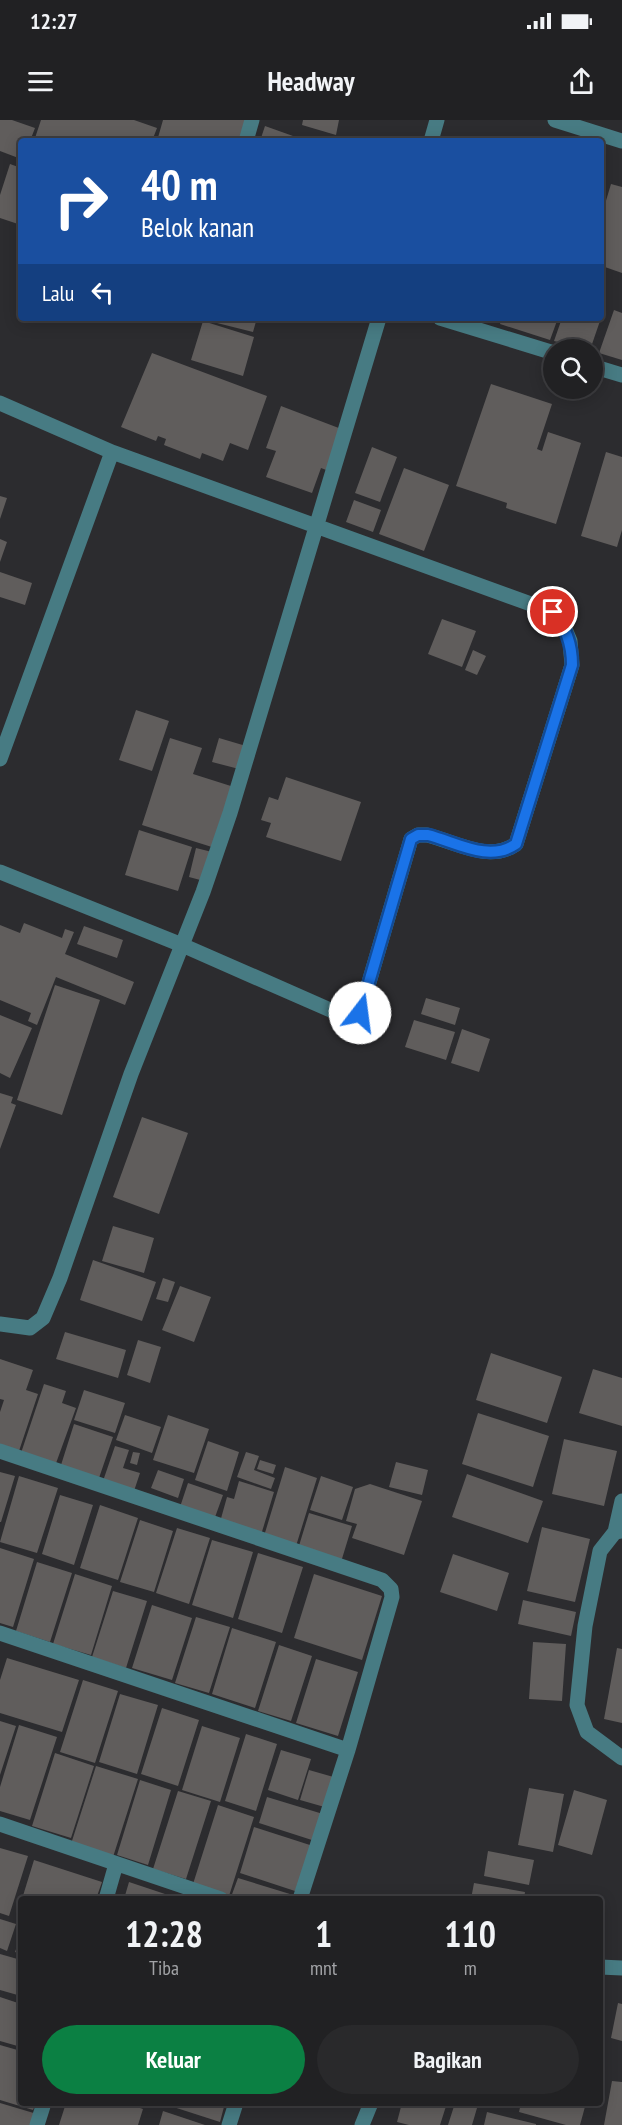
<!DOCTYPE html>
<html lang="id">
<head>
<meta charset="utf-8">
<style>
  :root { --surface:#212123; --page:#29292b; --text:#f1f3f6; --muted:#a2a3a6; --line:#3e3e41; --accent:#0b8043 }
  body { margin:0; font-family:"PT Sans Narrow",sans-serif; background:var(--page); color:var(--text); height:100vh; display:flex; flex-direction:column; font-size:22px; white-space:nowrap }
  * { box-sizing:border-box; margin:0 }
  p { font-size:20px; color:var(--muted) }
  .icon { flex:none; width:33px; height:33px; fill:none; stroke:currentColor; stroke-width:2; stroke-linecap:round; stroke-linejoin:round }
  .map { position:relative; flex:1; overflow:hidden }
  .side { position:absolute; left:18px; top:1776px; width:585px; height:210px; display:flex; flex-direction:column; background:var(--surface); border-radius:6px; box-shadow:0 3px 15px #0003,0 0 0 2px var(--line) }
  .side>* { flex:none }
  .banner { position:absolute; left:18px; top:18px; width:586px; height:183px; border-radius:6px; box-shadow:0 3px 15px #0003,0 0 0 2px var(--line); background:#1a4fa0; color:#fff; overflow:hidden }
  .fabs { position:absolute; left:543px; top:219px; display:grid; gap:12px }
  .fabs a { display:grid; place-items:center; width:60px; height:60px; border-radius:50%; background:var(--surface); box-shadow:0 3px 15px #0003,0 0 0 2px var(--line); font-size:30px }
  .pin { position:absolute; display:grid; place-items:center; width:51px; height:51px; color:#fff; margin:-26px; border:3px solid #fff; border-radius:50%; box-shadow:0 2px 6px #0007 }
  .me { position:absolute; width:66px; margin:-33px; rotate:15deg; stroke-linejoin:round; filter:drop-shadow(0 0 4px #0008) }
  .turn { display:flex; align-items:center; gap:21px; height:126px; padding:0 24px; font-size:27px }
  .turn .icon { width:78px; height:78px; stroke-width:2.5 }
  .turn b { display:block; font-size:42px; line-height:51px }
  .then { display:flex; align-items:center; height:57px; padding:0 24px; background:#0003; gap:12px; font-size:22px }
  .eta { display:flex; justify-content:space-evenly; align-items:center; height:102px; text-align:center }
  .eta b { font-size:36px; font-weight:700; line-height:42px }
  .action { display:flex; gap:12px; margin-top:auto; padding:12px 24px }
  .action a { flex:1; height:69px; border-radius:36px; background:var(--accent); color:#fff; font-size:24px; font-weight:700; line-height:69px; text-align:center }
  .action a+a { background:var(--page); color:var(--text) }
  .status { display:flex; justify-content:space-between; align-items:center; height:42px; padding:0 30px; background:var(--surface); direction:ltr }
  .status svg { height:16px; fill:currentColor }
  header { display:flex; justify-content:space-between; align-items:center; height:78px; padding:0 24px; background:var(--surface); font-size:27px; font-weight:700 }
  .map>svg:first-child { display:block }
</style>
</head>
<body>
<div class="status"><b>12:27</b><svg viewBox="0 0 49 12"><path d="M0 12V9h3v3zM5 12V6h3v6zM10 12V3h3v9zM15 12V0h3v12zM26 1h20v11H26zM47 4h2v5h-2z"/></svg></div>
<header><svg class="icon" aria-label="menu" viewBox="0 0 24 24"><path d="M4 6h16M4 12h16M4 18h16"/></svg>Headway<svg class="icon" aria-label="share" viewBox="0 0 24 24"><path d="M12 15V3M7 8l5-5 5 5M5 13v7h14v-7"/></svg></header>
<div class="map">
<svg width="622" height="2005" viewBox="0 0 622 2005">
  <rect width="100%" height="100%" fill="#2c2c2f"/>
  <path fill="#605d5c" d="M0 0H12L35 8 30 21H21V39L0 31Z
    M41 0H134L157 8 152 21H34Z
    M163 0H248L242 21H157Z
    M303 0H339L336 15 302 5Z
    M265 6 307 21H260Z
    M10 44 21 48V105L0 98V75Z
    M611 64 622 67V153L602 146V94Z
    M614 190 622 193V240L599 233Z
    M214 198H257L253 212 213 202Z
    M502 198H558L550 220 500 204Z
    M562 198H601L590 230 554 221Z
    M203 201 254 217 243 256 191 240Z
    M152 233 267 276 248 330 230 323 223 341 202 333 200 339 164 325 166 319 158 316 156 321 121 307Z
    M491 264 552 284 537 329 542 331 548 312 581 323 556 404 506 388 507 383 456 366Z
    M281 286 344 310 329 351 321 348 312 373 266 357 276 331 266 328Z
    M372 327 397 337 380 382 355 373Z
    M606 332 622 337V410L617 427 581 416Z
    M404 348 449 365 424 431 379 414Z
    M0 376 7 378 0 399Z
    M354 380 381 390 373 412 346 402Z
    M0 419 7 422 0 442Z
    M0 452 32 463 25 485 0 477Z
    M442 499 476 511 462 547 428 534Z
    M473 530 486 536 477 555 465 550Z
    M136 590 169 601 152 651 119 640Z
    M170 618 202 628 193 654 234 667 215 728 142 705Z
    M219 618 246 626 239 649 212 642Z
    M286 657 361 682 341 741 266 717 271 703 261 700 269 677 278 680Z
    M139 710 192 727 178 771 125 755Z
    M196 728 212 732 204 761 189 757Z
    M24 803 62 818 65 809 74 812 65 834 134 862 125 885 56 857 37 905 28 901 31 893 0 880V805L20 813Z
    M84 806 123 820 117 838 77 824Z
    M55 865 100 880 62 995 17 980Z
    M426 878 460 888 455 905 421 894Z
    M0 895 32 908 10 958 0 953Z
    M414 900 455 912 446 940 405 927Z
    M462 909 490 919 479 952 451 943Z
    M0 973 13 977 11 983 16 985 0 1029Z
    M142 997 188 1013 159 1094 113 1077Z
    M113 1106 154 1118 144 1153 102 1141Z
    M93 1140 156 1162 142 1201 80 1180Z
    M163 1158 175 1162 168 1182 156 1179Z
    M180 1166 211 1177 194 1222 162 1210Z
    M65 1212 126 1230 118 1258 56 1239Z
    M138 1220 161 1227 150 1263 127 1255Z
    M491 1233 562 1257 547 1303 476 1280Z
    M0 1239 33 1250 26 1270 38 1274 19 1331 0 1325V1292L4 1280 0 1279Z
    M593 1249 622 1258V1306L579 1293Z
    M44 1264 66 1271 62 1283 76 1288 55 1346 21 1333Z
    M84 1270 125 1283 115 1313 74 1300Z
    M478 1293 549 1316 533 1367 462 1344Z
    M125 1295 161 1307 152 1333 116 1320Z
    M168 1295 209 1309 194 1353 153 1340Z
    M74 1304 113 1317 99 1358 61 1345Z
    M564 1319 617 1331 604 1386 552 1374Z
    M208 1321 239 1332 227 1371 195 1360Z
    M115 1326 129 1330 123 1348 140 1353 134 1371 103 1361Z
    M133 1332 140 1333 137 1345 130 1343Z
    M246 1332 259 1336 254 1350 275 1358 271 1369 237 1357Z
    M260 1340 276 1345 273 1354 257 1349Z
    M396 1342 428 1350 422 1375 389 1367Z
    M285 1347 317 1358 296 1426 264 1416Z
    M158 1350 184 1359 178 1378 151 1368Z
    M0 1352 15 1356 1 1402H0Z
    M467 1354 543 1381 528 1423 452 1397Z
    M19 1356 58 1368 37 1433 0 1422Z
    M321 1356 353 1367 342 1400 310 1390Z
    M239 1361 274 1372 261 1415 220 1402 227 1377 234 1379Z
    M188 1363 223 1375 214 1400 180 1387Z
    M370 1364 422 1381 404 1435 352 1418 357 1404 346 1401 355 1369Z
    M60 1375 93 1385 74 1445 42 1434Z
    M100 1385 138 1398 118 1460 80 1448Z
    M309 1393 352 1406 341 1442 298 1429Z
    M140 1400 173 1411 154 1472 120 1462Z
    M542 1407 590 1419 575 1482 527 1471Z
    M177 1408 210 1418 189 1484 156 1473Z
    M212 1420 253 1432 233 1498 192 1485Z
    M0 1428 34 1439 13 1507 0 1503Z
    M258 1433 303 1447 282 1513 238 1499Z
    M453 1434 509 1453 497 1491 440 1472Z
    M37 1442 72 1453 50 1522 16 1511Z
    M75 1454 112 1466 91 1535 53 1524Z
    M314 1454 382 1476 362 1540 294 1518Z
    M113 1471 147 1481 126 1548 92 1537Z
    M523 1480 576 1492 571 1516 518 1504Z
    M152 1485 192 1498 172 1560 132 1548Z
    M196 1497 230 1507 209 1573 175 1563Z
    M232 1508 276 1522 255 1588 212 1574Z
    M533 1522 566 1524 562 1581 529 1579Z
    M279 1525 312 1536 291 1601 258 1591Z
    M617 1528 622 1529V1603L604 1599Z
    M7 1538 79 1560 62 1612 0 1593V1560Z
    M316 1539 358 1552 338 1616 296 1603Z
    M83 1560 118 1571 95 1643 60 1632Z
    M120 1574 158 1585 137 1654 99 1642Z
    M162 1588 199 1600 178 1666 141 1654Z
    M0 1601 16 1606 0 1655Z
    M19 1605 57 1617 30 1700 0 1691V1667Z
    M202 1606 240 1618 220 1682 182 1670Z
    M246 1614 277 1624 256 1691 225 1681Z
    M281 1630 311 1639 298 1680 268 1670Z
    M55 1633 94 1646 71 1718 32 1706Z
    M96 1646 138 1659 113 1737 71 1724Z
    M309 1650 337 1658 328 1688 300 1680Z
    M140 1660 171 1670 148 1745 117 1735Z
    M529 1668 564 1674 553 1732 518 1725Z
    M574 1670 607 1680 592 1735 558 1725Z
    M178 1671 211 1681 186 1759 153 1749Z
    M267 1677 323 1694 315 1721 259 1703Z
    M218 1685 254 1697 229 1776 193 1764Z
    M254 1707 313 1726 298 1772 240 1753Z
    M0 1728 28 1736 9 1796 0 1793Z
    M488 1731 534 1740 529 1765 484 1756Z
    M34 1740 102 1762 96 1779H22Z
    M238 1758 303 1778V1779L231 1777Z
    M129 1762 180 1779H124Z
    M474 1763 525 1772 524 1779H471Z
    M0 1799 16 1804 7 1831 0 1828Z
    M21 1815V1834L15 1832Z
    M0 1834 21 1840V1876L0 1870Z
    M0 1877 21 1884V1927L0 1921Z
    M618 1883 622 1884V1921L611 1918Z
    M600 1902 605 1904 601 1923H600Z
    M0 1925 21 1931V1983H36L33 1990 0 1980Z
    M612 1961 622 1962V2005H604Z
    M0 1983 37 1994 34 2005H0Z
    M66 1983H125L143 1989 138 2005H59Z
    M161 1983H225L220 2002Z
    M402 1983H447L440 2005H409L397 2002Z
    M455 1983 477 1988 472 2005H448Z
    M521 1983H586L580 2005H566L519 1992Z
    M163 1991 205 2005H159Z
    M487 1992 536 2004V2005H484Z"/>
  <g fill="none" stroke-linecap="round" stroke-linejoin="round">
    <path stroke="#477b83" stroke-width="15" d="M555 0 622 21
      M246 21 252 0
      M431 21 437 0
      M440 198 554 233
      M592 246 622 255
      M0 283 112 332 553 492 562 502 570 521 572 545 516 724C489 743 456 722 427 715H418L411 719 360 893C350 901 339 893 328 889L182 825 0 752
      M0 639 112 332
      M0 1204 30 1208 43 1198 60 1158 131 954 203 772 230 693 379 198
      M0 1331 382 1460 391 1469 392 1477 348 1630 300 1779
      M622 1411 615 1412 600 1431 585 1506 577 1585 587 1612 622 1638
      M615 1412 622 1381
      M0 1513 348 1630
      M0 1704 221 1779
      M106 1779 116 1744
      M600 1847 622 1848
      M37 2005 44 1983
      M229 2005 236 1983
      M362 2005 371 1983"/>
  </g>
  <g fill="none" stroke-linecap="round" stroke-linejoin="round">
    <g stroke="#114b97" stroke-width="15">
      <path id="route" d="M360 893 411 719 418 715H428C456 722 489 743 516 724L572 545C572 525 567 508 553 492"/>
    </g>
    <use href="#route" stroke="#1a73e8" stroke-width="10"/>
  </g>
</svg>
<div class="fabs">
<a><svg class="icon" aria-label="search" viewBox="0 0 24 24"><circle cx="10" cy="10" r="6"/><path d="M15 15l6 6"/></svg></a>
</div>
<div class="pin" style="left:553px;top:492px;background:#d93025"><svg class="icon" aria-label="arrive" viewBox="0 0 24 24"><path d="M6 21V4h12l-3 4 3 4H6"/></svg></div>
<svg class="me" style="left:360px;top:893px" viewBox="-20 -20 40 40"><circle r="19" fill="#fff"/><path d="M0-13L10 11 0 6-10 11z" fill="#1a73e8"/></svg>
<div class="banner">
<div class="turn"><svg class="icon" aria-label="right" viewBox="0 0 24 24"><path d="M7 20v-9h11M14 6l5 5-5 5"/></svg><div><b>40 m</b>Belok kanan</div></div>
<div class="then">Lalu<svg class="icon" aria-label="left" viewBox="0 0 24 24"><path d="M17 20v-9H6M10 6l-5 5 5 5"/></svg></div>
</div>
<section class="side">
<div class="eta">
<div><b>12:28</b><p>Tiba</p></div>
<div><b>1</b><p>mnt</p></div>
<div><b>110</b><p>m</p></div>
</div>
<div class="action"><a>Keluar</a><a>Bagikan</a></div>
</section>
</div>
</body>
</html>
